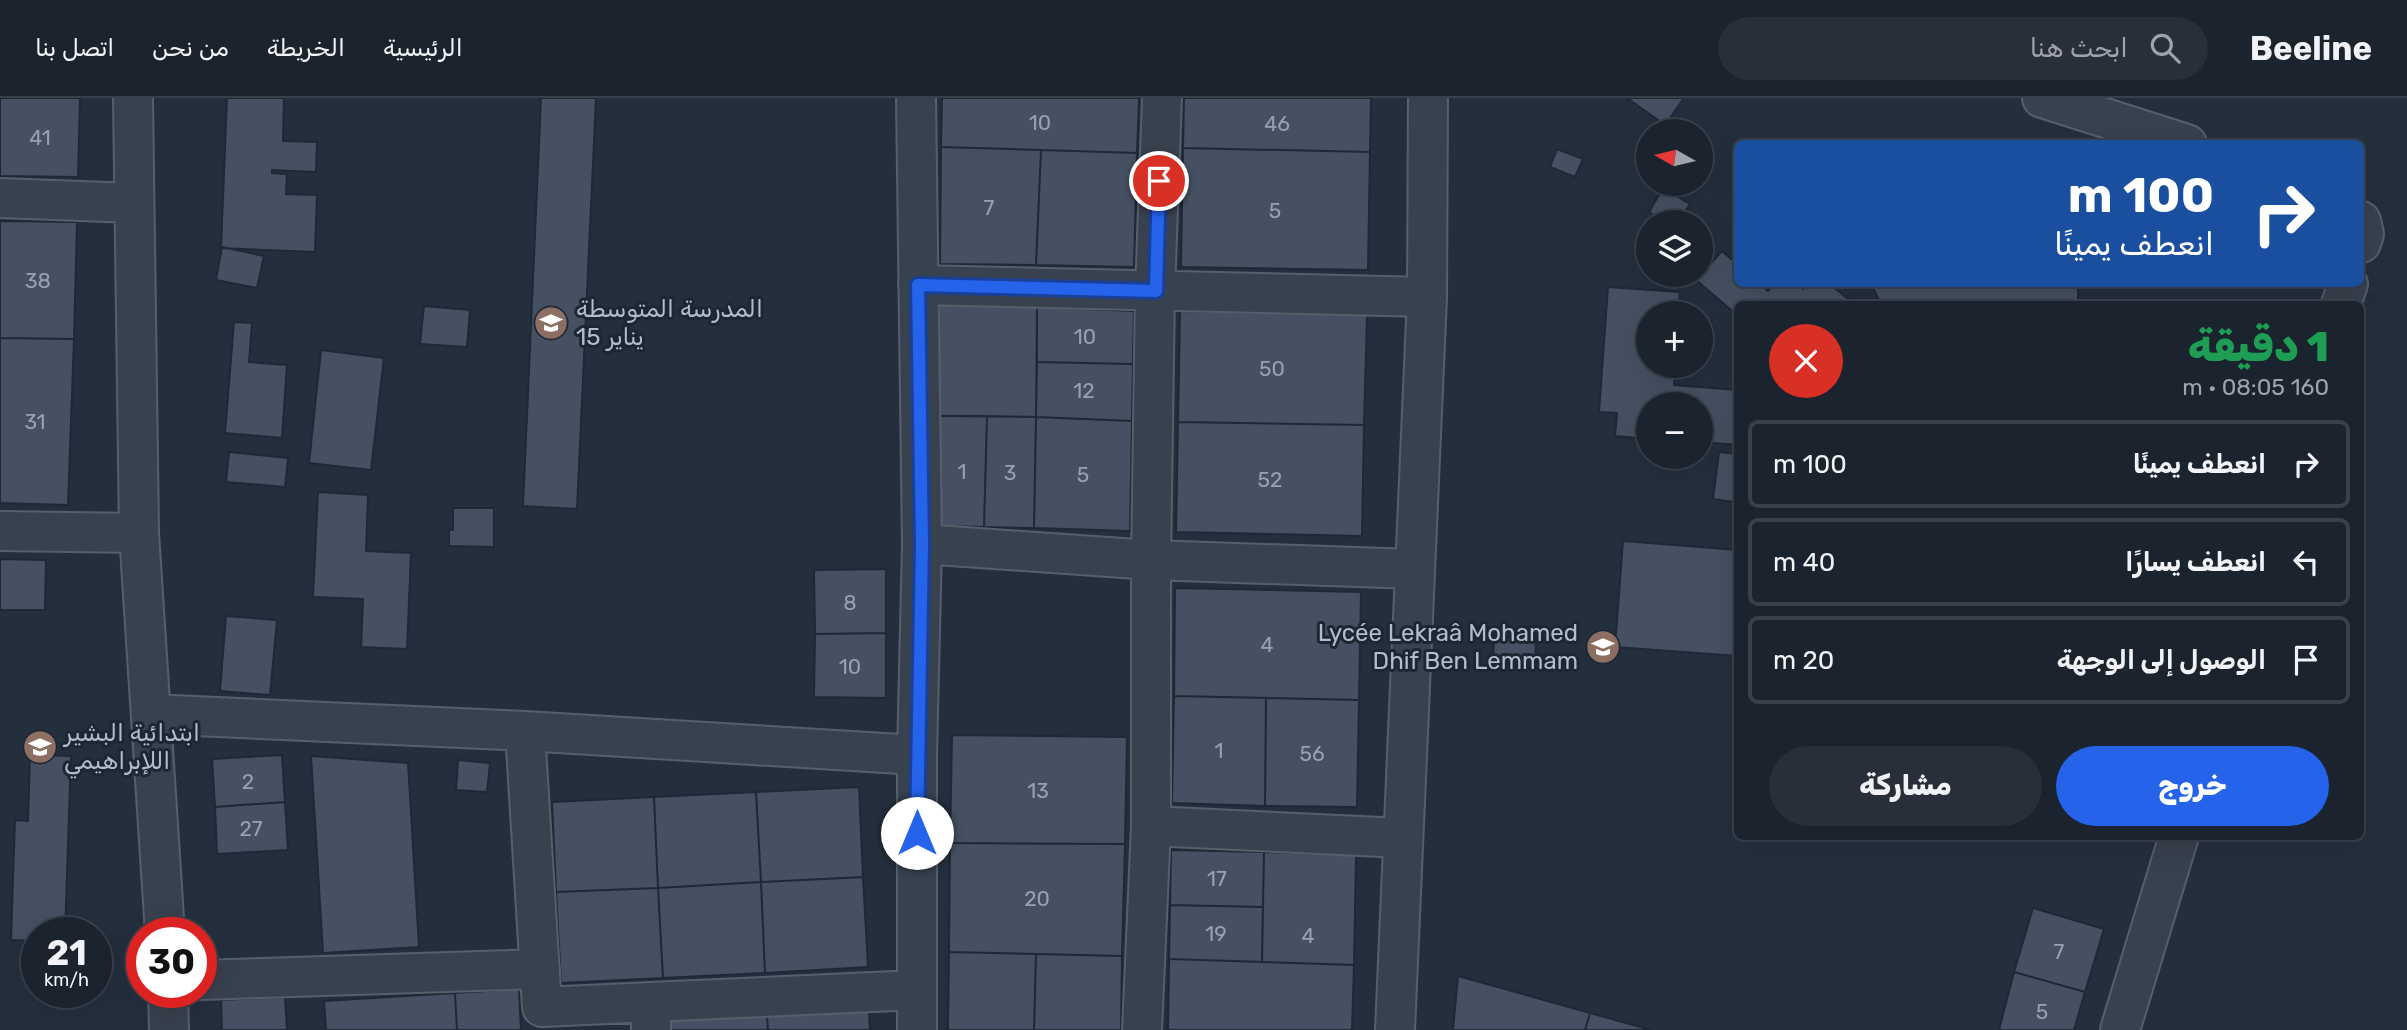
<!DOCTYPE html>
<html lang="ar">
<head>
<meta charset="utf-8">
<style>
  :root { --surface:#1b232e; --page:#282f3a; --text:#f1f3f6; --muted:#a0a4aa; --line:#39404a; --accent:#2563eb }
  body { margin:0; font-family:Rubik,"Noto Naskh Arabic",sans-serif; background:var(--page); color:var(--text); direction:rtl; height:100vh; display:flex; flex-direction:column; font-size:26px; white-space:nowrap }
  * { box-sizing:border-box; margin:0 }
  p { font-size:23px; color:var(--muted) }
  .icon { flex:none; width:38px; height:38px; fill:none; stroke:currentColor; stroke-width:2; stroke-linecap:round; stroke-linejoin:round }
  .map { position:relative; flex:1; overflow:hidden; direction:ltr }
  .details { position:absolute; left:1734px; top:203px; width:630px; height:539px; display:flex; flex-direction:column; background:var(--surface); border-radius:10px; box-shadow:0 7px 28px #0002,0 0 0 2px var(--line); direction:rtl }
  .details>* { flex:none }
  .hud { position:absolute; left:1734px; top:42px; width:630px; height:147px; border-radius:10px; box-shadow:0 7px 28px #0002,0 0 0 2px var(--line); direction:rtl; background:#1a4fa0; color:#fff; overflow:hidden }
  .needle { width:46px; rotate:278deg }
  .fabs { position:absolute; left:1636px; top:21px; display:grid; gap:14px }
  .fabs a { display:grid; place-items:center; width:77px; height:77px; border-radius:50%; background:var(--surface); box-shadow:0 7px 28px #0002,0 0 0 2px var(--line); font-size:35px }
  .speed { position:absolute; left:21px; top:819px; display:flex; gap:14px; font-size:35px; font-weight:700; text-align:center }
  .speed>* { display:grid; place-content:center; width:91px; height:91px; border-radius:50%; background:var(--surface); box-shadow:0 7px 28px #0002,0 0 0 2px var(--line); line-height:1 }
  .speed small { font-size:18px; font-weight:400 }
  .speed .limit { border:10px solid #d22; background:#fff; color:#111 }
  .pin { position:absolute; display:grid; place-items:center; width:60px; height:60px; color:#fff; margin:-30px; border:4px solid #fff; border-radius:50%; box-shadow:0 2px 7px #0007 }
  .me { position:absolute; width:77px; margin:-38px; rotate:0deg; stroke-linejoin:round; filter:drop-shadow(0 0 5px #0008) }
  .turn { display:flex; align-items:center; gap:24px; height:147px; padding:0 35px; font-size:32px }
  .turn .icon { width:91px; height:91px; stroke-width:2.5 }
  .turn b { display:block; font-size:49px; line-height:60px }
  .round { display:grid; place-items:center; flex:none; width:74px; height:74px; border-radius:37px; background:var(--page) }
  .headline { display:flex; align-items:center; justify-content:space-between; height:119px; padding:0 35px }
  h1 { font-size:42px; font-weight:800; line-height:52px; color:#1e9e55 }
  .action { display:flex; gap:14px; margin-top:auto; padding:14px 35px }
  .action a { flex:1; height:80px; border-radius:42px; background:var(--accent); color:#fff; font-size:28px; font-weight:800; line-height:80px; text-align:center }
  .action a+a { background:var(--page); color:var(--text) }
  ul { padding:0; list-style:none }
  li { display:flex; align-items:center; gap:21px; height:88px; margin:0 14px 10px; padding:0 21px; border:4px solid var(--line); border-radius:10px }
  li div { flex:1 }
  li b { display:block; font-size:26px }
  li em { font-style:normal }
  header { display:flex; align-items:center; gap:42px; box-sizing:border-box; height:98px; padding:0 35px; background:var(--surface); border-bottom:2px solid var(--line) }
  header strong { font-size:33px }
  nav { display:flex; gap:38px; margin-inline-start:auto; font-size:24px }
  .search { width:490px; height:63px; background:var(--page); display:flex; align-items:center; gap:18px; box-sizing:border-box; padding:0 24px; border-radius:38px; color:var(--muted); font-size:26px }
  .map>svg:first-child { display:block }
</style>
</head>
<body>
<header>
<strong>Beeline</strong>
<div class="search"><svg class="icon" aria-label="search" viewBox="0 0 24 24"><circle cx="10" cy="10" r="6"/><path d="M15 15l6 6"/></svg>ابحث هنا</div>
<nav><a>الرئيسية</a><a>الخريطة</a><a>من نحن</a><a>اتصل بنا</a></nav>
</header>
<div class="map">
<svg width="2407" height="932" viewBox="0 0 2407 932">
  <rect width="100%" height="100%" fill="#242f3e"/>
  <path fill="#455162" stroke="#1f2835" stroke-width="2" d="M0 0H80L78 79 0 78Z
    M227 0H284L283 43 317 44 316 74 272 72V75L287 76 286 96 317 97 315 154 221 150Z
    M541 0H596L577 411 523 408Z
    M942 0H1139L1137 55 941 49Z
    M1184 0H1371L1370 54 1183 50Z
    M1627 0H1684L1665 27Z
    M941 49 1041 52 1036 167 940 166Z
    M1183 50 1370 54 1368 172 1181 169Z
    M1557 51 1583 61 1575 79 1550 69Z
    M1041 52 1137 55 1134 169 1036 167Z
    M1663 90 1690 106 1679 124H1665L1649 114Z
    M0 123 77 124 74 241 0 240Z
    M222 149 264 158 257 190 216 182Z
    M1722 153 1738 167V186H1759L1768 193 1774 186H1797L1803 191 1808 186H1830L1854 206H1738V218L1696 182Z
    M1871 186H2078V206H1920V204L1888 203 1881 206Z
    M1608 189 1680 194 1678 215H1648V268H1675L1674 287 1738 292V347L1701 344V306H1648V341L1615 338 1617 315 1599 314Z
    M939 206 1037 209 1036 319 938 318Z
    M424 208 470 212 467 249 420 246Z
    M1037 209 1134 213 1133 266 1037 264Z
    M1180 213 1367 217 1364 327 1178 324Z
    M234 224 252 225 249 264 287 267 282 340 225 335Z
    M0 240 74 241 68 407 0 405Z
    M321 252 384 260 371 372 309 365Z
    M1037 264 1133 266 1132 323 1036 319Z
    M938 318H987L984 429 937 428Z
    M987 318 1036 319 1034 430 984 429Z
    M1036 319 1132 323 1130 433 1034 430Z
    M1178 324 1364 327 1362 438 1176 434Z
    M229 354 288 360 285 389 226 384Z
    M1719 354 1738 356 1734 404 1713 401Z
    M318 394 368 397 366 453 411 455 407 551 361 549 363 501 313 499Z
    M453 410H494V449L449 448V432H453Z
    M1623 443 1738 452V558L1615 549Z
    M0 461 46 462 45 512H0Z
    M886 471V535L815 536 814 472Z
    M1175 490 1361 494 1359 602 1174 598Z
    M226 518 277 522 270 597 220 593Z
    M886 535V600L814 599 815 536Z
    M1494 539 1536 540 1535 570 1493 568Z
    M1174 598 1266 600 1265 708 1172 705Z
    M1266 600 1359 602 1357 709 1265 708Z
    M952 637 1127 639 1125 746 950 745Z
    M30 657 71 658 65 835H37V843L11 842 15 722 28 723Z
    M282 657 285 704 215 709 212 661Z
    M311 658 408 665 419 849 323 855Z
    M458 662 490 665 487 694 456 692Z
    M859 689 863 779 761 784 756 694Z
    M756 694 761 784 658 790 654 699Z
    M654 699 658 790 556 794 552 704Z
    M285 704 288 752 217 756 215 709Z
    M950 745 1125 746 1122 858 949 854Z
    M1171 752 1264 754 1263 809 1170 807Z
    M1264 754 1356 757 1354 867 1262 864Z
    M863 779 868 869 765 875 761 784Z
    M761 784 765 875 663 880 658 790Z
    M658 790 663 880 561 885 556 794Z
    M1170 807 1263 809 1262 864 1169 861Z
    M2033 810 2104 831 2085 894 2014 874Z
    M949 854 1036 856 1034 932H948Z
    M1036 856 1122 858 1121 932H1034Z
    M1169 861 1354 867 1352 932H1168Z
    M2014 874 2085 894 2074 932H1999Z
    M1458 878 1590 915 1585 932H1453Z
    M519 891 521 932H457L455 895Z
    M455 895 457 932H326L324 903Z
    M285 899 287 932H222L221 902Z
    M869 913 870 932H768L767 918Z
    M1590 915 1651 932H1585Z
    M767 918 768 932H666L665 923Z"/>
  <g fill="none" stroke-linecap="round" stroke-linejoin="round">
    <g stroke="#565f6c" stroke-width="42">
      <path id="minor" d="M133 0 139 435 165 835
        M916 0 922 446 917 657V932
        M2042 0 2187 46
        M0 100 134 105
        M2361 123 2364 136 2361 145
        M918 187 1427 199
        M2341 206 2348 186
        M0 433 139 435
        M922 446 1151 462 1414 471
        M151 616 525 633 917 657
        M525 633 542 909 651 904V932
        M1151 728 1403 740
        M201 882 540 871
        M168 894 169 932
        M651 904 917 892
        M1142 932 1151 728V462L1155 193 1162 0
        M1395 932 1427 199 1428 0
        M2120 932 2179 738"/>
    </g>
    <use href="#minor" stroke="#38414e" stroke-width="38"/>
  </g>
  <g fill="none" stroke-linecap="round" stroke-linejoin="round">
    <g stroke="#184099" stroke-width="18">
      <path id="route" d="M917 735 922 446 918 187 1156 193 1159 83"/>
    </g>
    <use href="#route" stroke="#2563eb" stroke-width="12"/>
  </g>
  <defs>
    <g id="school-disc" transform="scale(1.75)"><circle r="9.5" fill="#8d6e63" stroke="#1d2633"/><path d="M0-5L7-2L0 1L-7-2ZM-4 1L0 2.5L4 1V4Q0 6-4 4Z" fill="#fff"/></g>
  </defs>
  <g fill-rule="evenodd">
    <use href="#school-disc" x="551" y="225"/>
    <use href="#school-disc" x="1603" y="549"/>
    <use href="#school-disc" x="40" y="649"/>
  </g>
  <g text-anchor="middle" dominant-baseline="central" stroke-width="6" stroke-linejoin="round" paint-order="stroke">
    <g font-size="21" fill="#98a1af">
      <text x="1040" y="24">10</text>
      <text x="1277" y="25">46</text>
      <text x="40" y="39">41</text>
      <text x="989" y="109">7</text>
      <text x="1275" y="112">5</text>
      <text x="38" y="182">38</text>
      <text x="1085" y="238">10</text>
      <text x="1272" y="270">50</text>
      <text x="1084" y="292">12</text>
      <text x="35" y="323">31</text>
      <text x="962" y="373">1</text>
      <text x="1010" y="374">3</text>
      <text x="1083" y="376">5</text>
      <text x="1270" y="381">52</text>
      <text x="850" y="504">8</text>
      <text x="1267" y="546">4</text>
      <text x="850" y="568">10</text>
      <text x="1219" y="652">1</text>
      <text x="1312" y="655">56</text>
      <text x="248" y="683">2</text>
      <text x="1038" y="692">13</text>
      <text x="251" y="730">27</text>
      <text x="1217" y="780">17</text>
      <text x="1037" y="800">20</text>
      <text x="1216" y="835">19</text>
      <text x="1308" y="837">4</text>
      <text x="2059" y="853">7</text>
      <text x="2042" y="913">5</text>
    </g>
    <g font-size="24" fill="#b4bcc9" stroke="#1d2633" text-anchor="start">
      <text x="576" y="211">المدرسة المتوسطة<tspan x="576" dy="28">15 يناير</tspan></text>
      <text x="1578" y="535" text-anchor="end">Lycée Lekraâ Mohamed<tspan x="1578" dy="28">Dhif Ben Lemmam</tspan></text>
      <text x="64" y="635">ابتدائية البشير<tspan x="64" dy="28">اللإبراهيمي</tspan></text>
    </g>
  </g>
</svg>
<div class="fabs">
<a><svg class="needle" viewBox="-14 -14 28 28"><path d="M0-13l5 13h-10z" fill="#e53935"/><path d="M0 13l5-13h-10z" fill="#a0a4aa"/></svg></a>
<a><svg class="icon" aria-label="layers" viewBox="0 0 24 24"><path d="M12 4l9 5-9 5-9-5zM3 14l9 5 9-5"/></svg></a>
<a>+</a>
<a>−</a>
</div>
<div class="speed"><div>21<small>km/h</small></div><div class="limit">30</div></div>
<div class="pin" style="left:1159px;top:83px;background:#d93025"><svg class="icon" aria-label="arrive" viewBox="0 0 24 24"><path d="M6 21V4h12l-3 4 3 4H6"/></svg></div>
<svg class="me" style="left:917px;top:735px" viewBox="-20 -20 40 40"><circle r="19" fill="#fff"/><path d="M0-13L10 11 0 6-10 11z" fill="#2563eb"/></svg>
<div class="hud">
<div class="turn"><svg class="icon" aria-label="right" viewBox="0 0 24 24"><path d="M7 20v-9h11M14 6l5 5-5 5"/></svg><div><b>100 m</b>انعطف يمينًا</div></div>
</div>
<section class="details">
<div class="headline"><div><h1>1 دقيقة</h1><p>160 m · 08:05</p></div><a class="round" style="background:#d93025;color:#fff"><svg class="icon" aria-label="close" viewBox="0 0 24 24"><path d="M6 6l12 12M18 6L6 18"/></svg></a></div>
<ul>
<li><svg class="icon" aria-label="right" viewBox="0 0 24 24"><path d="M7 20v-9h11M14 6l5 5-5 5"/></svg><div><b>انعطف يمينًا</b></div><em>100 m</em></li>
<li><svg class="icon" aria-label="left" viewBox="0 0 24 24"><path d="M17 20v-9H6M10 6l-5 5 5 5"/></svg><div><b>انعطف يسارًا</b></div><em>40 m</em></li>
<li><svg class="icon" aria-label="arrive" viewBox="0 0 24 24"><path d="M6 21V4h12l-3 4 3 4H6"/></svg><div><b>الوصول إلى الوجهة</b></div><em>20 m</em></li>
</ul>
<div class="action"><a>خروج</a><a>مشاركة</a></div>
</section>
</div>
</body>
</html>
